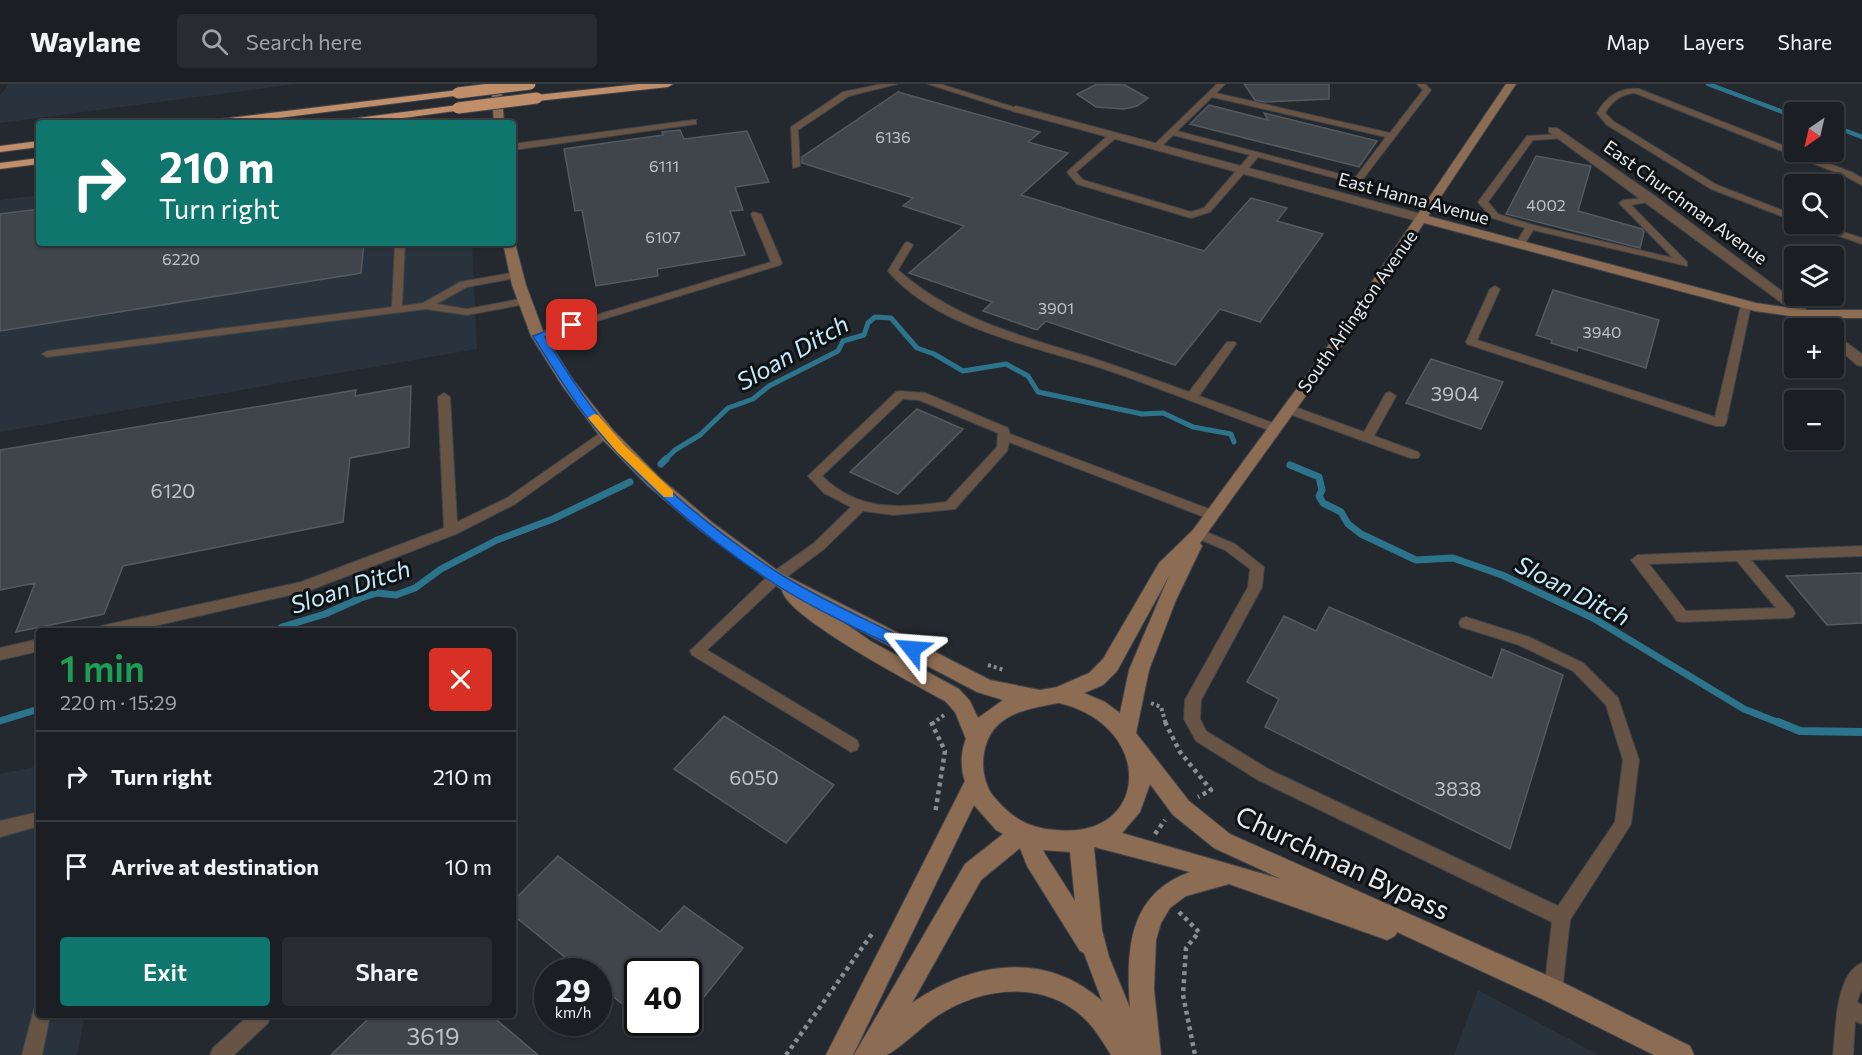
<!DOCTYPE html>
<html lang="en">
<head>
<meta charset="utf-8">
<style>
  :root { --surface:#1b1f23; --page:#282c30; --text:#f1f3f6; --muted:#a0a2a6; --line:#393d41; --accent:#0f766e }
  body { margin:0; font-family:Commissioner,sans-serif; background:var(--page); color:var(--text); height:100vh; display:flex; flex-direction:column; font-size:22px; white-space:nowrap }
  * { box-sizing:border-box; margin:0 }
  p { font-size:20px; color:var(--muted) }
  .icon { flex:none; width:33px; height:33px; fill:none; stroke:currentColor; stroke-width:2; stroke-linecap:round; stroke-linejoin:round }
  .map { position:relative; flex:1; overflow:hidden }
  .panel { position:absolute; left:36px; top:544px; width:480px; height:390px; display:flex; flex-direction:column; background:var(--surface); border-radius:6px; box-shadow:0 2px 4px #0004,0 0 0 2px var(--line) }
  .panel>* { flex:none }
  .hud { position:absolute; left:36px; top:36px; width:480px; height:126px; border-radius:6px; box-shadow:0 2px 4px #0004,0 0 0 2px var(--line); background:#0f766e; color:#fff; overflow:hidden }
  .needle { width:39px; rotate:214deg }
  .controls { position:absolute; left:1784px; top:18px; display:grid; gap:12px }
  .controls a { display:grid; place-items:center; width:60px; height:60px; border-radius:6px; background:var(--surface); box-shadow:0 2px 4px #0004,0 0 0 2px var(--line); font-size:30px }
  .speed { position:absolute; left:534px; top:874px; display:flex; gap:12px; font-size:30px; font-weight:700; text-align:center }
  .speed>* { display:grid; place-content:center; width:78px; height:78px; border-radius:50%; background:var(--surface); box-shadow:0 2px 4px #0004,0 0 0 2px var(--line); line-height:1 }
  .speed small { font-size:15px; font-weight:400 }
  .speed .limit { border:3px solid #111; border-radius:9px; background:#fff; color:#111 }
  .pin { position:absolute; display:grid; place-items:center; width:51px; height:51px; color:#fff; margin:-26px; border-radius:12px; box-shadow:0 3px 9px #0006 }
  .me { position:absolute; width:66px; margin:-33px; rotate:298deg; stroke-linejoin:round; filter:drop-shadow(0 0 4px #0008) }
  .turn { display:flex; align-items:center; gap:21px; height:126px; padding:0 24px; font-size:27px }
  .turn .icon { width:78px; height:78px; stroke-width:2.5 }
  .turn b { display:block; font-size:42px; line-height:51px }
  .round { display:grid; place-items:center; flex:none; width:63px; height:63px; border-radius:6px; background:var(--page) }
  .overview { display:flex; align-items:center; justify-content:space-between; height:102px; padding:0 24px }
  h1 { font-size:36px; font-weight:600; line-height:45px; color:#1e9e55 }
  .primary-button { display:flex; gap:12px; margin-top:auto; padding:12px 24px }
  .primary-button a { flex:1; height:69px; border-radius:6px; background:var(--accent); color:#fff; font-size:24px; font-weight:600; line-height:69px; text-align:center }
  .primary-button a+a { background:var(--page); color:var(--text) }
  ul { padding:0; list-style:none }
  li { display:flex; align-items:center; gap:18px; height:90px; padding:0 24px; border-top:2px solid var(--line) }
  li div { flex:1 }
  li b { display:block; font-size:22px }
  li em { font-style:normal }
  header { display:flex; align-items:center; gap:36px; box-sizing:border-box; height:84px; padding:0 30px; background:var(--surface); border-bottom:2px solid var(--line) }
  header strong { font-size:28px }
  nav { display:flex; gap:33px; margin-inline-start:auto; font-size:21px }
  .search { width:420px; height:54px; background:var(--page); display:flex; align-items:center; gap:15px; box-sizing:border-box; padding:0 21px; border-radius:6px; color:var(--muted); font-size:22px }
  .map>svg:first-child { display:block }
</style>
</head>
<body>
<header>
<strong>Waylane</strong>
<div class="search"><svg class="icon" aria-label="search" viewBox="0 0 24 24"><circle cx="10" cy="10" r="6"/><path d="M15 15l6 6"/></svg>Search here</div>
<nav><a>Map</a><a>Layers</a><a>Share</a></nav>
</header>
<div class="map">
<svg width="1862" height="971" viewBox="0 0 1862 971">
  <rect width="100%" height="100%" fill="#24292f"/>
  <path fill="#29333d" d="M9 0H296L0 39V11Z
    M39 111V159H472L477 265 0 348V116Z
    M39 682V932H85L77 971H0V690Z
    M1478 906 1599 971H1454Z"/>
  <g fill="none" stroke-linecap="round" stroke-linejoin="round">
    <path stroke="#2b748b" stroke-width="4.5" d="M1708 0 1794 32
      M1833 42 1862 53"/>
    <path stroke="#2b748b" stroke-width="5" d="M665 376 675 366 700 351 728 324 753 315 769 302 838 267 843 257 864 251 868 239 875 233 891 234 917 264 934 270 963 287 1006 280 1028 292 1038 308 1142 330 1163 329 1193 343 1231 350 1234 358"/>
    <path stroke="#2b748b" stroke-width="7" d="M661 380 666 375
      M1290 381 1319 393 1322 406 1319 412 1323 419 1341 428 1348 440 1361 450 1416 476 1453 474 1502 491 1593 534 1744 625 1782 640
      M276 548 282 543 325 530 361 514 377 509 396 511 415 504 441 485 497 456 553 435 630 398
      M0 637 39 625"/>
    <path stroke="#2b748b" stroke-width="8" d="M1778 638 1800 647 1862 648"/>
  </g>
  <path fill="#3f454b" stroke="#545a60" stroke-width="1.5" d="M1097 0 1125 1 1148 14 1137 22 1124 25 1096 23 1077 10Z
    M1244 0H1329V15L1264 18 1255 16Z
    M898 8 1040 48 1028 58 1068 69 1021 111 1204 167 1251 114 1287 124 1277 137 1323 150 1260 238 1220 225 1175 281 1046 237 1037 246 983 227 992 218 909 189 964 142 903 122 913 114 802 79V73Z
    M1209 21 1268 36 1264 29 1377 57 1359 83 1190 40Z
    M680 46 684 55 747 47 769 98 735 103 743 126 730 127 745 171 657 185 658 192 596 202 582 126 575 127 564 65 663 51 662 48Z
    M1536 72 1591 82 1578 127 1642 145 1644 148 1640 164 1506 130Z
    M39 125V159H364L361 189 0 247V130Z
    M1553 206 1659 236 1646 284 1578 263 1577 267 1551 259 1552 256 1536 251Z
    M1431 275 1503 298 1481 345 1406 319Z
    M411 302 409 363 350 374 343 438 123 482 104 530 16 548 35 499 0 506V366L356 306 355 312Z
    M917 325 963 345 898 410 850 388Z
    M1862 489V539L1827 541 1786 492Z
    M1329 523 1492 594 1502 565 1563 591 1510 765 1265 643 1279 615 1247 598 1284 532 1316 547Z
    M724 632 834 701 786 759 674 685Z
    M558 772 660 848 684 822 743 864 688 933V888H638V932L598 901V888H583L513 831V817Z
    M371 932H492L538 971H331Z"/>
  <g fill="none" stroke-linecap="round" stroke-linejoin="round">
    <g stroke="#3f444a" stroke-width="2">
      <path id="lane" d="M882 0H897L849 12 798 46 800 82 793 84 791 43 843 8Z
        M928 0H940L1020 25 1013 27Z
        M1217 0H1225L1216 9 1390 49 1423 6 1417 0H1425L1431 6 1360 99 1357 100 1258 73 1210 128 1191 134 1077 100 1067 88 1111 49H1117V53L1076 88 1083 96 1191 128 1204 124 1250 71 1173 51 1159 65 1152 63ZM1212 13 1386 53 1355 94 1177 47Z
        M1639 5 1851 88 1862 94V101L1845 92 1635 9C1621 10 1612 17 1605 29L1613 37 1717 101 1794 131V137L1711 105 1607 41 1597 29C1606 13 1620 3 1639 5Z
        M693 36H696V40L513 66V60Z
        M1561 50 1565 52 1564 54 1533 56 1488 118 1498 130 1533 141 1673 174 1619 119 1624 116 1654 113V117L1631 121 1687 178V182L1533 146 1523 163H1517L1515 161 1525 144 1492 134 1478 118 1527 52Z
        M753 128 761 130 782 179 780 181 542 254H534L533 252 534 250 771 178 751 130Z
        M1805 140H1818L1862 154V160Z
        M908 158 913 161 898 186C953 235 1021 252 1089 273 1123 284 1156 296 1189 308L1227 258H1235L1236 260 1199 312 1279 341 1281 344 1279 347H1271C1216 327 1163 305 1107 286 1036 262 939 246 888 187L905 159Z
        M395 159H405L402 222 423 219 460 198 517 188 521 189V193L467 203 436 220 467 225 526 214 531 217 526 220 467 231 426 225 47 273 42 270 47 267 392 223Z
        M1495 202 1500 205 1477 256 1715 333 1741 221 1746 218 1750 219 1751 221 1726 339 1724 342H1716L1467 260 1466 258 1490 205Z
        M900 307 925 309 1008 344 1010 350 1217 428 1218 431 1212 436 1207 434 1009 358 1007 367 955 425 894 431 863 427 824 465 780 498 707 566 857 656 859 661 857 666 851 668 692 571 690 567 770 490 814 459 851 423 824 409 808 392 896 308ZM903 315 919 316 998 349 997 363 946 418C898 424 859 428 822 392Z
        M1390 308 1396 312 1374 352 1418 368 1420 371 1418 374H1410L1284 328 1282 325 1288 321 1292 322 1364 348 1386 309Z
        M444 309 450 313 457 438 507 414 603 347 607 346 613 350 515 420 456 450 308 507 128 548H94L101 542 301 498 444 444 438 313Z
        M1199 445 1235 460 1264 483 1262 503 1201 616 1200 635 1206 647 1270 686 1558 822 1615 738 1623 676 1606 621 1573 587 1519 561 1461 543 1459 539 1461 535 1466 533 1529 553 1583 579 1618 614 1639 676 1631 740 1570 836 1562 907 1560 914 1553 916 1546 914 1544 907 1552 838 1258 696 1196 657 1184 635 1185 616 1248 503 1250 485 1225 466 1194 453 1192 450 1194 447Z
        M1862 462V472L1751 476 1793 525 1795 529 1793 533 1788 534 1682 538 1677 537 1631 476 1638 471ZM1737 477 1776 524 1686 527 1649 480Z
        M39 555V567L0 576V564Z
        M39 728V742L0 753V737Z
        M1862 879V904L1857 918 1862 921V940L1855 937 1853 971H1833C1836 946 1835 890 1862 879Z
        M39 923V932H50L42 971H22L34 925Z
        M248 932H270L268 939 234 971H210L213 964Z"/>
    </g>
    <g stroke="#3f444a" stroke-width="2">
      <path id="street" d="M1016 22 1425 131 1427 134 1421 138 1417 137 1012 27 1011 25Z
        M1549 44H1557L1655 112 1831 244H1816L1549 48Z
        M1833 249 1862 270V282L1857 281 1833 260Z"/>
    </g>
    <g stroke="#3f444a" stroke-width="2">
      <path id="secondary" d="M491 0H501L504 39H494Z
        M1506 0H1516L1428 132 1756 219 1804 226H1862V234H1804L1755 227 1424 139 1346 256 1200 459 1202 462 1176 516 1149 586 1136 649 1189 717 1230 750 1562 898 1690 962 1694 971H1654L1544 916 1397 848 1395 852 1387 856 1229 800 1186 812 1170 824 1161 839 1156 856 1154 905 1161 971H1111C1103 958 1095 944 1084 934 1043 895 981 903 937 932 925 940 896 968 886 971 878 971 863 971 854 971L965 780 1003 750 996 746 974 721 853 971H826L965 697C960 685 961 666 966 655L955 628 945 617C916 601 786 533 782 506L701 447 647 401 601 354 563 303 531 252 512 201 503 159H513V156L515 159 526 201 545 252 574 297 613 346 659 393 713 439 781 489 990 596 1040 606 1057 603 1089 589 1103 575 1159 479 1193 446 1336 251ZM1169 492 1129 586 1120 629 1105 618 1084 609 1103 601 1117 587ZM840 536 977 608 1003 616 978 634 970 617 959 605 872 558ZM1059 619C1156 642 1150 756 1056 746 1028 744 1012 734 994 713 987 705 983 691 983 679 985 632 1020 626 1059 619ZM1150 700 1173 731 1214 764 1281 795 1122 749 1140 728ZM1094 763 1190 788C1128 810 1126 866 1130 924L1109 873 1102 846ZM1020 764 1027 782 1080 867 1084 869 1102 917C1045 866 971 878 912 919L981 796ZM1043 766 1070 768 1075 817 1045 770Z"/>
    </g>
    <g stroke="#3f444a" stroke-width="2">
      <path id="highway" d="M639 0H673L668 3 537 17 532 14 537 11Z
        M458 6 463 9 462 11 239 39H207L212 36Z
        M458 21 462 22V26L367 39H337L342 36Z
        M39 57V63L0 68V62Z
        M39 74V80L0 85V79Z"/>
    </g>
    <path stroke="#898d92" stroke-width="4" stroke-dasharray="3 3" stroke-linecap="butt" d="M988 581 1004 586
      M1151 619 1161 623 1166 640
      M932 640 944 631"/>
    <path stroke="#898d92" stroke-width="4.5" stroke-dasharray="4 4" stroke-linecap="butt" d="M931 638 945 667 935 730
      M1165 638 1180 668 1211 706 1198 713
      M1155 750 1165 736
      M1179 828 1199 848 1186 864 1183 911 1195 971
      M786 971 874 847"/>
    <use href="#lane" fill="#685445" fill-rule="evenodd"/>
    <use href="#street" fill="#685445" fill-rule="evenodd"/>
    <use href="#secondary" fill="#8c6c53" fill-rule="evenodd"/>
    <use href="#highway" fill="#c08e68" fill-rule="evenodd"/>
    <g stroke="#3f444a" stroke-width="13" stroke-linecap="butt">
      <path id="highway-bridge" d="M458 9 530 0
        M458 24 537 14"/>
    </g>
    <use href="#highway-bridge" stroke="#c08e68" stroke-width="11"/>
  </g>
  <path fill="#1a73e8" stroke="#114b97" stroke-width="1.5" d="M572 238 578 241 576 243 545 253C565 285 585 317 610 346 655 399 721 452 780 490 823 517 872 538 917 561L919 565 917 569H907C863 547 809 523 769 496 709 456 651 407 603 353 576 322 554 286 533 252Z"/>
  <path fill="#f59e0b" d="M594 330 598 331 625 362 673 407V413H664L617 368 588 334Z"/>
  <g text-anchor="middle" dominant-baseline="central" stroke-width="6" stroke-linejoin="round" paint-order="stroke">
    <g font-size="16" fill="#bdc2c6">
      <text x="893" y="52">6136</text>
      <text x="664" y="81">6111</text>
      <text x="1546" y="120">4002</text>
      <text x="663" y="152">6107</text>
      <text x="181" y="174">6220</text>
      <text x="1056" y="223">3901</text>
      <text x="1602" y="247">3940</text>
    </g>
    <g font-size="18" fill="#e7ebef" stroke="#0f1214">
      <text transform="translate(1414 114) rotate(15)">East Hanna Avenue</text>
      <text transform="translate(1686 118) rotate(36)">East Churchman Avenue</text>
      <text transform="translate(1357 227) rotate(-55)">South Arlington Avenue</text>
    </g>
    <g font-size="20" fill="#bdc2c6">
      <text x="1455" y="309">3904</text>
      <text x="173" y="406">6120</text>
      <text x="754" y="693">6050</text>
      <text x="1458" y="704">3838</text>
    </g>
    <g font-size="24" font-style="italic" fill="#c6ebfa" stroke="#0f1214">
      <text transform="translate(792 268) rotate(-30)">Sloan Ditch</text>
      <text transform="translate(350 502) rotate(-18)">Sloan Ditch</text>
      <text transform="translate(1573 506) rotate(27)">Sloan Ditch</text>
    </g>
    <g font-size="24" fill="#bdc2c6">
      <text x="433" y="951">3619</text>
    </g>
    <g font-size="27" fill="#e7ebef" stroke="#0f1214">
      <text transform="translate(1343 778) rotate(25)">Churchman Bypass</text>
    </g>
  </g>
</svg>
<div class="controls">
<a><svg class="needle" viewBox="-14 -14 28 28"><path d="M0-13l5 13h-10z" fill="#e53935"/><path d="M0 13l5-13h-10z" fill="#a0a2a6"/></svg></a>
<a><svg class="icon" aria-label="search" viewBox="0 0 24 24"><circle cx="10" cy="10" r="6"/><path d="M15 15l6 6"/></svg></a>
<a><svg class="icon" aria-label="layers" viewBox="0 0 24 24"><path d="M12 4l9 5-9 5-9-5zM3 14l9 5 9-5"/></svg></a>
<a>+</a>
<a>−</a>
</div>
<div class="speed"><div>29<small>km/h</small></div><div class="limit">40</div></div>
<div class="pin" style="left:572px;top:241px;background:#d93025"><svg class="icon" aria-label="arrive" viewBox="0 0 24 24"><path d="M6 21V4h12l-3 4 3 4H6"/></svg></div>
<svg class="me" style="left:912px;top:565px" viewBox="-20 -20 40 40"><path d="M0-17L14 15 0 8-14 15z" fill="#1a73e8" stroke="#fff" stroke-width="4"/></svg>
<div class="hud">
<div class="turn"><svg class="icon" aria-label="right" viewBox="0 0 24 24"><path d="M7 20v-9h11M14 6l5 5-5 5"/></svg><div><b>210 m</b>Turn right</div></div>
</div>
<section class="panel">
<div class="overview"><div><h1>1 min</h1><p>220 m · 15:29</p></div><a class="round" style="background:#d93025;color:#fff"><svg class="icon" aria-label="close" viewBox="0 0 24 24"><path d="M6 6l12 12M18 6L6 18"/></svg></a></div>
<ul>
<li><svg class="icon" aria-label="right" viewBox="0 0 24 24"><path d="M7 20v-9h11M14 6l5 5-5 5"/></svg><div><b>Turn right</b></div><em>210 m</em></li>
<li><svg class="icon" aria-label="arrive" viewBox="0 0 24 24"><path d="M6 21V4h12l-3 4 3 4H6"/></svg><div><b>Arrive at destination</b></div><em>10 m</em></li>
</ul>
<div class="primary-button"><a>Exit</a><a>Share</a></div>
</section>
</div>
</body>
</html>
